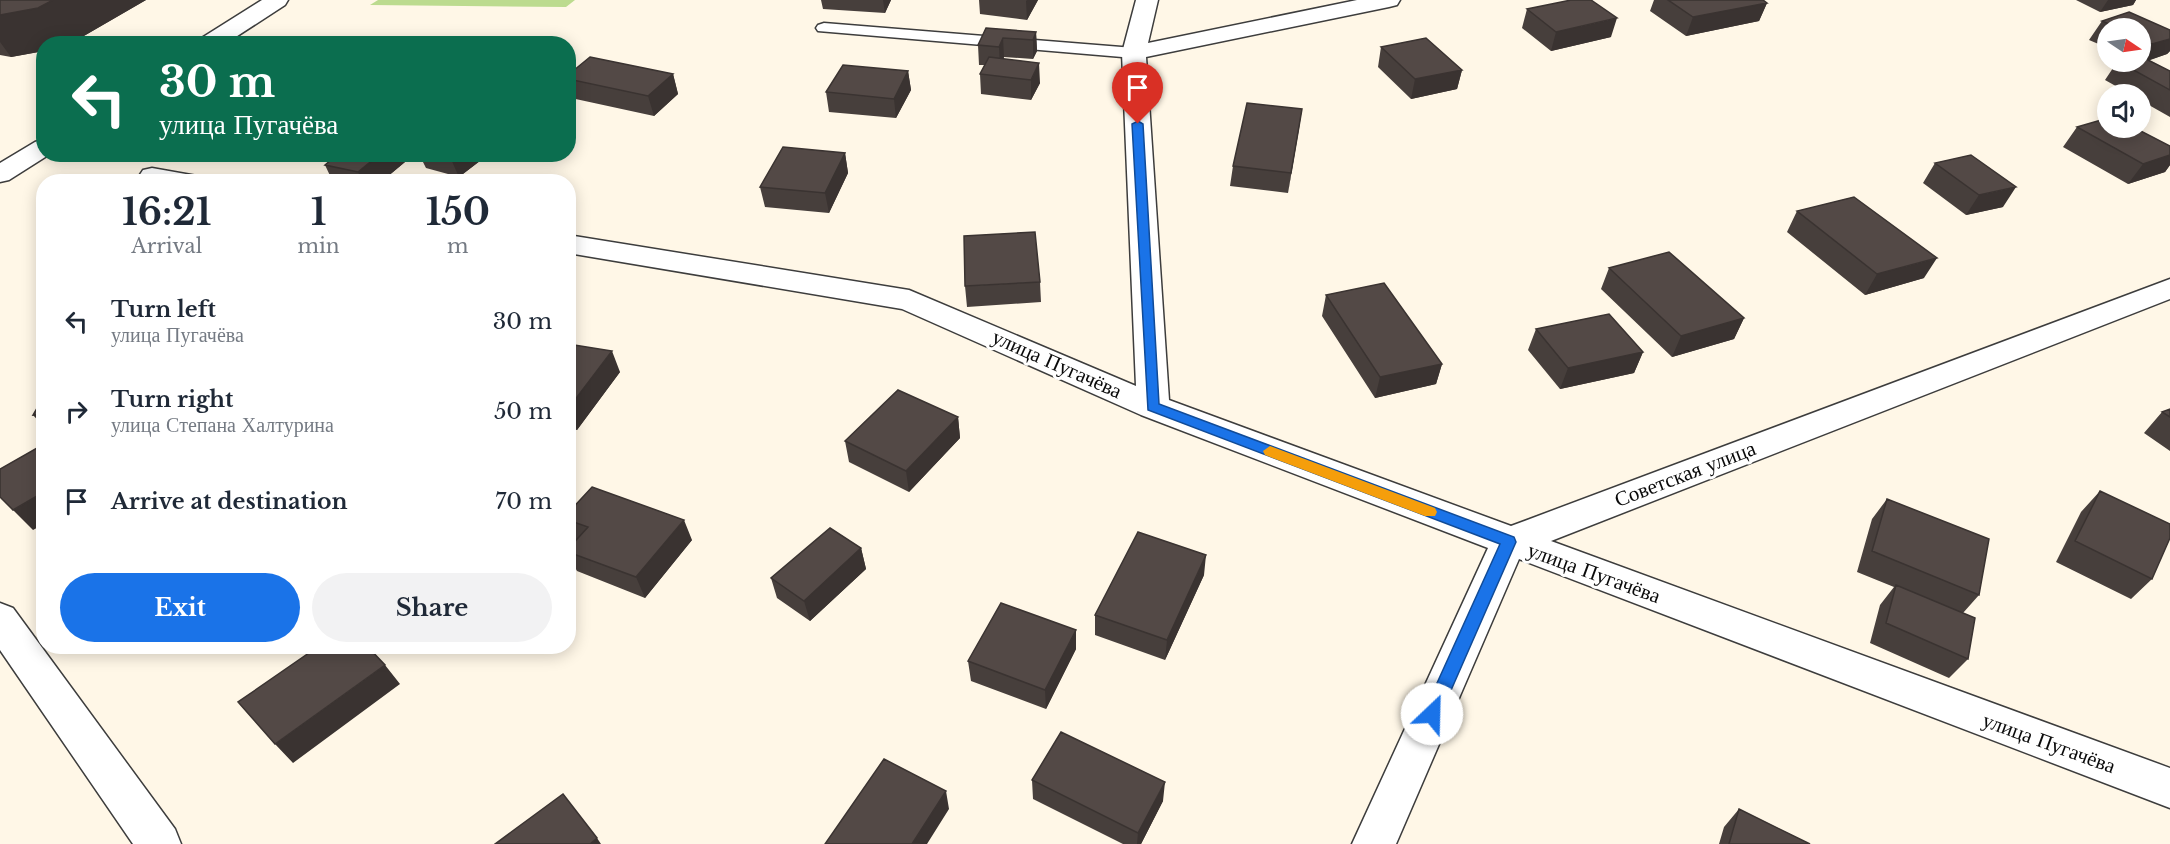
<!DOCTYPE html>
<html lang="en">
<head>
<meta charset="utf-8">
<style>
  :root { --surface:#fff; --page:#f2f2f3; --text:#1f2937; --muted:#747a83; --accent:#1a73e8 }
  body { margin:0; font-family:"Libre Baskerville",serif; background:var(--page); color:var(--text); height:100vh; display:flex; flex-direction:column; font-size:22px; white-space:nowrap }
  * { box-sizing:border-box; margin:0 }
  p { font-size:20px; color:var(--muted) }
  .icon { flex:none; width:33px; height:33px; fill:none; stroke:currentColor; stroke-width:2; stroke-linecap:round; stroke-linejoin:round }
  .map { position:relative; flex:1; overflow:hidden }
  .sheet { position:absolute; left:36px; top:174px; width:540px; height:480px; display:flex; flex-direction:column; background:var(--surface); border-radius:24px; box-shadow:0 3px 15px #0003 }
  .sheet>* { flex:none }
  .banner { position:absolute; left:36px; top:36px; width:540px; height:126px; border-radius:24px; box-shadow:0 3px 15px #0003; background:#0b6e4f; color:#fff; overflow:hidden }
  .needle { width:39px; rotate:103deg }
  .controls { position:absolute; left:2097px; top:18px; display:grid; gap:12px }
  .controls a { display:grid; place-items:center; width:54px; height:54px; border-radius:50%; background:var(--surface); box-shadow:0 3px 15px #0003; font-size:30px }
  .pin { position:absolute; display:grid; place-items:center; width:51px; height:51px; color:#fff; margin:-62px -26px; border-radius:50% 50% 50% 0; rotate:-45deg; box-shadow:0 0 6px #0007 }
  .pin .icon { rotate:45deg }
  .me { position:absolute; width:66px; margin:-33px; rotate:24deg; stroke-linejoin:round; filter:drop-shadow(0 0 4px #0008) }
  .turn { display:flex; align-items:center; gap:21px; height:126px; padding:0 24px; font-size:27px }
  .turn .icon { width:78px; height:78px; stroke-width:2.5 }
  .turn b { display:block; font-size:42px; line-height:51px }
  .eta { display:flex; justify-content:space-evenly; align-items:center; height:102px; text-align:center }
  .eta b { font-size:36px; font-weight:700; line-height:42px }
  .primary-button { display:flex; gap:12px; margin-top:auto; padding:12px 24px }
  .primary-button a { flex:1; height:69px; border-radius:36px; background:var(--accent); color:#fff; font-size:24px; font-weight:700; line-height:69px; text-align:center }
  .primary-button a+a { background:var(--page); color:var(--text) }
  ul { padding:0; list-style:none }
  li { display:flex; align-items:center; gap:18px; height:90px; padding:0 24px }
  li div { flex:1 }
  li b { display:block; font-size:22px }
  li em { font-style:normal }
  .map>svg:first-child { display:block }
</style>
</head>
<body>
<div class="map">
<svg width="2170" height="844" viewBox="0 0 2170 844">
  <rect width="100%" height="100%" fill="#fff7e7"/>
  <path fill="#bcdb8f" d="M378 0H575L566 7 370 5Z"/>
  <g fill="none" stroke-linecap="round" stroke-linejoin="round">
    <g stroke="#3d3d3d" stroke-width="3">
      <path id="service" d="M824 23 1134 48 1140 49 1142 53 1140 57 1134 58 818 31 816 28 818 25Z"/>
    </g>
    <g stroke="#3d3d3d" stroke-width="3">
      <path id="minor" d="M262 0H288L285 5 225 44H197L200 39Z
        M1136 0H1158L1148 43 1357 0H1400L1397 5 1389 7 1146 57 1169 400 1511 526 2170 279V299L1551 541 2170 768V808L1519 559 1396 844H1352L1488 548 1141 415 902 309 568 253V235L909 290 1136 386 1122 53Z
        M44 139V154H50L9 180 0 182V163L35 142Z
        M152 168 197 176 201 182H143L139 176 143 170Z
        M0 603 13 608 175 829 181 844H133L0 650Z"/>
    </g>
    <path stroke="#2c2c2c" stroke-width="3" stroke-dasharray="4.5 2" stroke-linecap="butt" d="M81 182 119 178"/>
    <use href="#service" fill="#fff" fill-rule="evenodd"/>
    <use href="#minor" fill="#fff" fill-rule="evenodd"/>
  </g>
  <path fill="#473f3c" d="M0 0H146L70 44H44V51L11 57 0 55Z
    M821 0H891L885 13 823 9Z
    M979 0H1038L1027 20 980 14Z
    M1654 0H1763L1767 3 1759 21 1686 36 1650 11Z
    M2076 0H2136L2133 5 2100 12Z
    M1527 9 1611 37 1551 51 1522 28Z
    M2102 21 2170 30V51L2167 54 2149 60 2170 71V117L2140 100V94H2130L2105 80 2117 62H2140V28H2108V48L2089 40Z
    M986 28 1036 32 1037 51 1033 59 1004 57 1003 59 1040 83 1031 100 981 94 980 74 985 65H979L978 45Z
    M1381 47 1462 70 1457 89 1411 99 1378 67Z
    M908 71 911 90 896 118 829 112 826 92Z
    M673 74 678 94 654 116 571 98 568 90V75Z
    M1302 109 1288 193 1230 186 1233 166Z
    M2077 127 2170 146V165L2165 172 2128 184 2063 147Z
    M845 153 848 173 829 213 765 207 760 187Z
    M338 154H409L411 157 381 182H333L325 165Z
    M419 154H489L459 177 426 168Z
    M1935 163 2003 207 1966 215 1923 183Z
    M1797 211 1924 278 1865 295 1787 232Z
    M1609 268 1744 318 1734 339 1672 357 1601 289Z
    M1040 282 1041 302 967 307 965 286Z
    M1326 295 1442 364 1436 384 1375 398 1322 316Z
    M1536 329 1643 352 1634 373 1560 389 1528 350Z
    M568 344 620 372 577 430 568 429Z
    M2170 409V451L2144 433 2162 412Z
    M958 417 960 438 909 492 849 462 845 441Z
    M2100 491 2152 579 2131 599 2056 562 2081 512Z
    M1887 499 1979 595 1963 613 1968 659 1949 678 1870 643 1880 605 1894 587 1857 572 1872 519Z
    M568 513 692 540 645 598 577 571 568 555V549L577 540 573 539 568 529Z
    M861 548 866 569 810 621 777 598 771 578Z
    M1204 575 1165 660 1095 635V615Z
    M1076 649 1046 709 971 681 968 661Z
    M1032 780 1163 801 1141 844H1123L1033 799Z
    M1739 809 1810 844H1719L1724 827Z"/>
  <path fill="#3a3331" d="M53 0H146L70 44H44V51L11 57 0 42V15Z
    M883 0H891L885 13Z
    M1027 0H1038L1027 20 1026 1Z
    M2108 0H2136L2133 5 2100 12Z
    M1767 3 1759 21 1686 36 1693 17Z
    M1617 18 1611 37 1551 51 1556 32Z
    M1036 32 1037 51 1033 59V40Z
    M1003 38 1004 57 1000 67 999 47Z
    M2170 39V51L2167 54 2139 64 2152 44Z
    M1039 63 1040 83 1031 100V80Z
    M1462 70 1457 89 1411 99 1415 79Z
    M908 71 911 90 896 118 894 99Z
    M673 74 678 94 654 116 648 96Z
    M1302 109 1299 129 1288 193 1291 173Z
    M845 153 848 173 829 213 825 193Z
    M380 154H409L411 157 381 182H363L358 172Z
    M454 154H489L459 177 450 157Z
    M2170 155V165L2165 172 2128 184 2143 164Z
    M2016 187 2003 207 1966 215 1979 195Z
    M1937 258 1924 278 1865 295 1877 274Z
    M1744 318 1734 339 1672 357 1681 336Z
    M612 351 620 372 577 430 568 409Z
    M1643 352 1634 373 1560 389 1568 368Z
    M1442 364 1436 384 1375 398 1380 377Z
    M44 414V427L33 415Z
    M958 417 960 438 909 492 906 471Z
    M44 492V524L33 530 13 510Z
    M684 520 692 540 645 598 636 577Z
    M861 548 866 569 810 621 804 601Z
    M1206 555 1204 575 1165 660 1167 640Z
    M1076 630V649L1046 709 1045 690Z
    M385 665 400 684 293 763 275 744Z
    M1165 782 1163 801 1141 844H1137L1138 833Z
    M946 791 949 809 927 844H912Z
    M597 838 601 844H590Z"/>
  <path fill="#534946" stroke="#3a3331" stroke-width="1.5" d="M0 0H53L38 8 0 15Z
    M1571 0H1591L1617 18 1556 32 1527 9Z
    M1668 0H1763L1767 3 1693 17Z
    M2129 12 2170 30V39L2152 44 2140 39V28H2118L2102 21Z
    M986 28 1036 32 1033 40 1003 38 999 47 978 45Z
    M1426 38 1462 70 1415 79 1381 47Z
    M2140 56 2170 71V90L2119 62H2140Z
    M590 57 673 74 648 96 568 79V75Z
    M989 57 1039 63 1031 80 980 74Z
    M843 65 908 71 894 99 826 92Z
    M1247 103 1302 109 1291 173 1233 166Z
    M2108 118V128H2135L2170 146V155L2143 164 2077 127Z
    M783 147 845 153 825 193 760 187Z
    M338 154H380L358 172 325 165Z
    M440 154H454L450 157Z
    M1971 155 2016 187 1979 195 1935 163Z
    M1854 197 1937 258 1877 274 1797 211Z
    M1035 232 1040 282 965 286 964 236Z
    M1669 252 1744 318 1681 336 1609 268Z
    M1384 283 1442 364 1380 377 1326 295Z
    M1609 314 1643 352 1568 368 1536 329Z
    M568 344 612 351 568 409Z
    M898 390 958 417 906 471 845 441Z
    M44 396V414L33 415Z
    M2170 409V417L2162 412Z
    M44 444V492L13 510 0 497V469Z
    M592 487 684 520 636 577 568 552V549L588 527 568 520V513Z
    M2100 491 2170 524V538L2152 579 2075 541Z
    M1887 499 1989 539 1979 595 1872 551Z
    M830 528 861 548 804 601 771 578Z
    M1138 532 1206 555 1167 640 1095 615Z
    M1896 585 1975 618 1968 659 1886 623Z
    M1001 603 1076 630 1045 690 968 661Z
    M319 646H367L385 665 275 744 238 702Z
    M1061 732 1165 782 1138 833 1032 780Z
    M884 759 946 791 912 844H825Z
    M563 794 597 838 590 844H495Z
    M1739 809 1810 844H1729Z"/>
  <path fill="#1a73e8" stroke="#114b97" stroke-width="1.5" d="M1138 121 1143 124 1159 404 1514 537 1516 542 1438 720 1432 722 1426 720 1423 714 1500 544 1148 410 1132 124Z"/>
  <path fill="#f59e0b" d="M1270 446 1435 508 1437 512 1435 516H1425L1265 455 1263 451Z"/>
  <g text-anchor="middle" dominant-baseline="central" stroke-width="6" stroke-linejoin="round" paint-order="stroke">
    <g font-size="21" fill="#0a0a0a" stroke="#fff">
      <text transform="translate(1057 364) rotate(24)">улица Пугачёва</text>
      <text transform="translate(1685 474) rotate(-21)">Советская улица</text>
      <text transform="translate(1594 573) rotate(20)">улица Пугачёва</text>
      <text transform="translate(2049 743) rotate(20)">улица Пугачёва</text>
    </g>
  </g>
</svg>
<div class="controls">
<a><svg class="needle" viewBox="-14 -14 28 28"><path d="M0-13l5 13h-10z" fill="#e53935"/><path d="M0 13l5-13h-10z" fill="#747a83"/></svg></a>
<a><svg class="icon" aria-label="sound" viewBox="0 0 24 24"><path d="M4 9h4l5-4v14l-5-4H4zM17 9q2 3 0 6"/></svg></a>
</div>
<div class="pin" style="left:1138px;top:124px;background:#d93025"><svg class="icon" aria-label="arrive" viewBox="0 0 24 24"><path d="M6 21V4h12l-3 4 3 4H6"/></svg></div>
<svg class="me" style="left:1432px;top:714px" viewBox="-20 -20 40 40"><circle r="19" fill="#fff"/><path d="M0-13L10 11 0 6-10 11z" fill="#1a73e8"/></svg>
<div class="banner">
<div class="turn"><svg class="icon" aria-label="left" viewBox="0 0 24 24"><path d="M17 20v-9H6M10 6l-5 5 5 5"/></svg><div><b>30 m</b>улица Пугачёва</div></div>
</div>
<section class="sheet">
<div class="eta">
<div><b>16:21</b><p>Arrival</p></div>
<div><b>1</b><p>min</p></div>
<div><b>150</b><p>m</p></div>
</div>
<ul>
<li><svg class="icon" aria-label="left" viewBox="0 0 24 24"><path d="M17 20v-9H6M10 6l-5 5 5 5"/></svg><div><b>Turn left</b><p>улица Пугачёва</p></div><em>30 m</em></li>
<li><svg class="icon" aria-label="right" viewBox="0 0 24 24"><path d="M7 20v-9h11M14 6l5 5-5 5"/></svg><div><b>Turn right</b><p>улица Степана Халтурина</p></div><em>50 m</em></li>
<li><svg class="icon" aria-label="arrive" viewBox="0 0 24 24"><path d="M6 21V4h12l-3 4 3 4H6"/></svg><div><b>Arrive at destination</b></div><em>70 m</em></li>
</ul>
<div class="primary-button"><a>Exit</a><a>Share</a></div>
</section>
</div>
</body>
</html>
